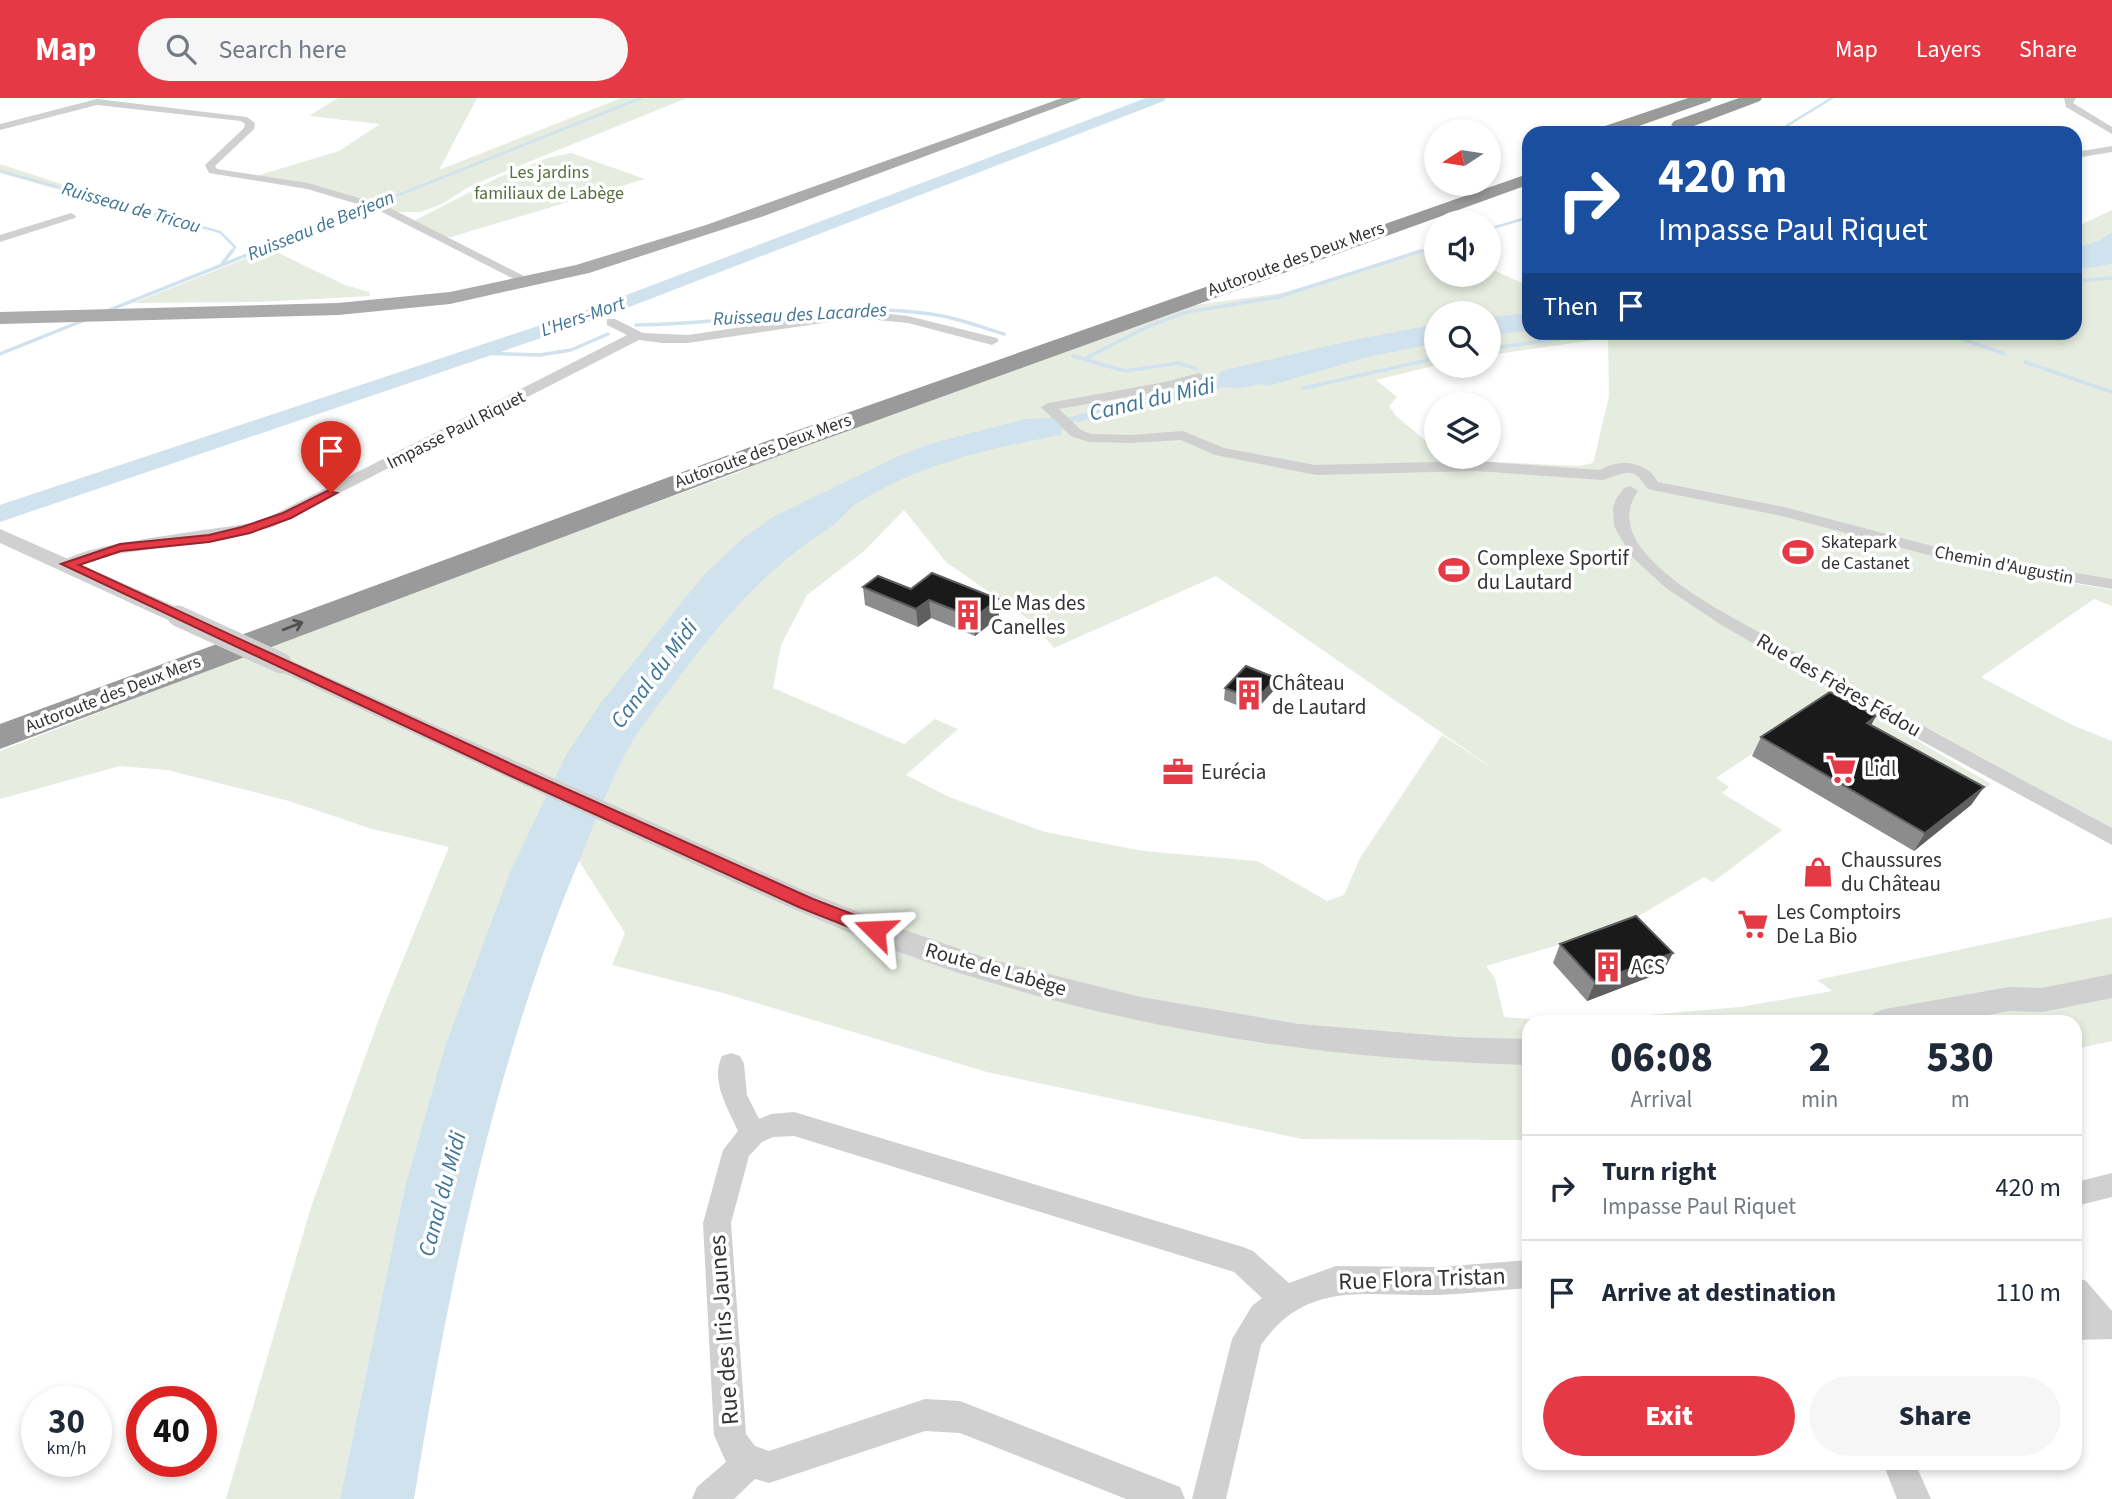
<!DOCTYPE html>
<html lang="en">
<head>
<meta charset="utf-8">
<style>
  :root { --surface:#fff; --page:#f6f6f7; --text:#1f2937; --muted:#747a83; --line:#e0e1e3; --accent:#e63946 }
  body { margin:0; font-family:"Source Sans 3",sans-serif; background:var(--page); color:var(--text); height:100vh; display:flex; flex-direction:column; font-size:26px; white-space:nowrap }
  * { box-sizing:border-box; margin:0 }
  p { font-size:23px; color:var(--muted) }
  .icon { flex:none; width:38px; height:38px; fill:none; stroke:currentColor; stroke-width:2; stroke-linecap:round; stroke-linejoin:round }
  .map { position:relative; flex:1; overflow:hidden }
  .side { position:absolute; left:1522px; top:917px; width:560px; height:455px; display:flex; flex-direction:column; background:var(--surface); border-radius:21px; box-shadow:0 4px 10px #0003 }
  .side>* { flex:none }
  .guide { position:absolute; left:1522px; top:28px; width:560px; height:214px; border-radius:21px; box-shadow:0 4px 10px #0003; background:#1a4fa0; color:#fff; overflow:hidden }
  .needle { width:46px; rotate:258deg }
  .controls { position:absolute; left:1424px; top:21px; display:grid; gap:14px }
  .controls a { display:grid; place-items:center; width:77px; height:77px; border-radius:50%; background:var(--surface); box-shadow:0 4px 10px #0003; font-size:35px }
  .speed { position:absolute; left:21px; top:1288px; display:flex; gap:14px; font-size:35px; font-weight:700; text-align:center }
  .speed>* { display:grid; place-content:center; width:91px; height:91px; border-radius:50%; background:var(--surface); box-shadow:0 4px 10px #0003; line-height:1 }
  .speed small { font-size:18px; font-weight:400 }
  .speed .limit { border:10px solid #d22; background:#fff; color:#111 }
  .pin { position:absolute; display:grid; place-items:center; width:60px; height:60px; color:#fff; margin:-72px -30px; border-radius:50% 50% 50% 0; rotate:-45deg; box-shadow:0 0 7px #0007 }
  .pin .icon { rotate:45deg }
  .me { position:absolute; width:77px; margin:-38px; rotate:291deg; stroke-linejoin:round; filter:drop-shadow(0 0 5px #0008) }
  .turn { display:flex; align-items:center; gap:24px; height:147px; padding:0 21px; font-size:32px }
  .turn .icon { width:91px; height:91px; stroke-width:2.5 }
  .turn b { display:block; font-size:49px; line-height:60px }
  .then { display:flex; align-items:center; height:66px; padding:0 21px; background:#0003; gap:14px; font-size:26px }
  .eta { display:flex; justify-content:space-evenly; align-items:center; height:119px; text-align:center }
  .eta b { font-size:42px; font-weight:800; line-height:49px }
  .cta { display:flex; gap:14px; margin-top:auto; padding:14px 21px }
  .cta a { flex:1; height:80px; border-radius:42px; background:var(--accent); color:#fff; font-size:28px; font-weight:800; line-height:80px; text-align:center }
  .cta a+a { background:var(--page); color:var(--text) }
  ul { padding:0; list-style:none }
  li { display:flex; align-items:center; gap:21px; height:105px; padding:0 21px; border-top:2px solid var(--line) }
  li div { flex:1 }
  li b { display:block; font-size:26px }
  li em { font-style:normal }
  header { display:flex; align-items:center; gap:42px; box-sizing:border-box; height:98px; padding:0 35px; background:var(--accent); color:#fff }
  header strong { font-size:33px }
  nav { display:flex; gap:38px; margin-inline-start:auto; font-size:24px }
  .search { width:490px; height:63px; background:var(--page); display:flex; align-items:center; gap:18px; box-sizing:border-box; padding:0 24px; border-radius:38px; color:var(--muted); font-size:26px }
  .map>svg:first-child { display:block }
</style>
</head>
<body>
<header>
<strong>Map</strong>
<div class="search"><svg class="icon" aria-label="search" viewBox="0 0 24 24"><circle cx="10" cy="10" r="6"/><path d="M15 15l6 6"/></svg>Search here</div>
<nav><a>Map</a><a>Layers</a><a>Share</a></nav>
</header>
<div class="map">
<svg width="2112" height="1401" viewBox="0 0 2112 1401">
  <rect width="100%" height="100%" fill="#fff"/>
  <path fill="#e6ecdf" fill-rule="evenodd" d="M338 0H477L439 72 621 0H687L494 78 467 90 442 106 420 114H395L377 107 256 78 339 53 380 26 309 18Z
    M571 55 645 81 451 139H443L414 123 499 79 548 60Z
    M0 66 218 137 0 75Z
    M2112 112V134L2100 142 2076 150V129Z
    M1437 150V177H1489V170L1529 188 1530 234H2076V172L2112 166V482L1960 465 2112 492V508L2094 501 1981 579 2072 627 2112 643V732L1803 560 1787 566 1991 686 1978 696 1819 611 1716 680 1729 689 1722 695 1782 732 1713 784 1704 779 1644 815 1592 837 1486 868 1495 880 1504 919 1569 924 1740 909 1832 893 1817 882 2112 819V943L2076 951V924H1530L1529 1042 1302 1041 987 974 723 895 612 867 625 835 579 763 404 1093 340 1401H226L311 1109 380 918 449 749 369 730 289 703 167 672 120 668 0 701V653L395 500 734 376 874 317 1181 209 1282 195ZM1437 215H1489V257L1608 240 1609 299 1593 365 1580 368 1449 362 1444 359H1437V352L1396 318 1389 308 1397 299 1376 282 1437 267ZM904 412 946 464 1031 523 1054 550 1216 478 1501 676 1442 637 1360 760 1344 797 1327 803 1257 763 1143 753 1045 734 949 699 906 677 958 631 935 621 904 646 773 590 781 547 807 497 864 453Z
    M270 151 345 187 369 194 370 198 257 204 133 205Z"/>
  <path fill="#cfe2ee" d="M2112 134V166L2076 172V150L2100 142Z
    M1529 215V233L1489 237V219Z
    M1437 226V245L1367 259 1268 288 1261 286 1239 290 1223 289 1180 301 1157 304 1154 301 1156 304 1124 315 1077 324 1075 321V324L1063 329 1061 337C991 350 919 366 858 405 846 412 839 424 828 431 764 471 713 532 669 593 654 612 638 632 627 653 608 687 596 723 581 758 495 962 449 1183 414 1401H340L404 1093 445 949 510 774 566 657 600 606 702 479 742 441 773 419 894 360 933 345 1026 321 1070 319 1116 306 1217 284 1220 274 1229 271 1358 241Z"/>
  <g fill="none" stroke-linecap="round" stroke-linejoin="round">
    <path stroke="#cfe2ee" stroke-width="2.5" d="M1775 35 1832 0
      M0 73 220 134 235 149 231 155
      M1489 131 1530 119
      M253 155 641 0
      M1416 155 1437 148"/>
    <path stroke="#cfe2ee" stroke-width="3.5" d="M222 166 232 153
      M2076 183 2112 180
      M107 213 257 153
      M636 227C735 227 832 202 931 216 956 219 980 229 1004 236
      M1942 234 2005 256
      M1489 251 1601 234
      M477 255 540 257 571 252 608 236
      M0 256 87 221
      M1073 258 1125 273 1179 265 1197 271
      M1084 261 1149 228 1187 214 1278 199 1421 153
      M2025 264 2112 294
      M1304 290 1437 260"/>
    <path fill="#cfe2ee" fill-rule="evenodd" d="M1146 0H1166L1164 3 606 218 0 424V407L592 210Z"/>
    <path fill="#d0d0d0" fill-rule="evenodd" d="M2064 0H2076L2073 5 2112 29V36L2066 9Z
      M97 1 247 19 255 25 254 31 215 68 217 71 308 85 386 108 526 179 516 182 378 112 307 91 209 75 205 67 244 30 245 26 241 23 97 7 0 32V26Z
      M2112 48V54L2076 60V54Z
      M71 115 76 118 75 120 0 144V137Z
      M857 212 908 218 997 240 999 243 992 247 908 225 857 220 688 245H662L639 242 273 429 217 442 117 456 68 471 60 466C79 444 224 432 261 423L627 237 607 227V221H615L643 235 688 237Z
      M1199 275 1206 279 1204 282 1166 292 1059 311 1081 332 1091 336 1131 337 1183 333 1224 350 1315 367 1476 363 1600 372C1619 360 1647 363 1658 384L1784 409 1959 455 2112 481V491L1958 465 1782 418 1652 392 1647 390C1632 366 1624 376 1603 382L1476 373 1316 377 1215 357 1181 342 1131 345 1089 344 1071 338 1041 309 1048 305 1165 284Z
      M1630 388 1638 393C1624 412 1628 432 1642 451 1677 494 1735 520 1782 547 1890 610 2001 671 2112 730V747L1896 629 1720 526 1666 490 1631 458 1614 428 1613 410 1616 401 1624 390Z
      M731 955 740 958 744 966 747 997 759 1021 771 1016 794 1014 1243 1149 1253 1153 1289 1185 1336 1168 1438 1169 1530 1162V1190C1499 1192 1468 1196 1438 1197 1368 1199 1307 1180 1261 1247L1226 1401H1192L1232 1241 1252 1208 1262 1200 1234 1174 794 1038 773 1039 762 1044 749 1058 731 1125 746 1336 755 1348 769 1353 925 1301 960 1303 1180 1389 1185 1401H1126L960 1335 925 1333 769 1385 755 1381 734 1401H692L697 1389 726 1364 714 1337 703 1125 723 1052 738 1033C728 1011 710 982 722 958Z
      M2112 1075V1099L2076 1108V1084Z
      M2076 1179 2086 1183 2112 1213V1241L2076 1242Z
      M1883 1365H1915L1931 1401H1897Z"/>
    <path fill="#d0d0d0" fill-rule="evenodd" d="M0 431 186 513 189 518 186 523H170L0 445Z
      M281 558 801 791 896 829 989 861 1141 899 1299 926 1455 939 1530 941V967C1346 963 1165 937 989 884 873 850 764 798 655 748 527 689 400 629 273 570L269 565 273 560Z
      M2112 876V900L2042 914 2009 913 1952 924H1869L1874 915 1885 911 2009 889 2042 890Z"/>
    <path fill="#ababab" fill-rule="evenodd" d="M1062 0H1082L761 119 589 175 450 206 338 217 0 226V214L338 205 450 194 576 167 706 127Z"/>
    <path fill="#9a9a9a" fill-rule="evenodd" d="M1688 0H1712L1710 3 1619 35H1593L1596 31Z
      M1739 0H1762L1760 3 1686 31 1680 32 1671 27 1674 23Z
      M1530 75V86L773 360 0 651V626L753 348Z"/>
    <path stroke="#d0d0d0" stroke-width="21" d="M178 518 281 565"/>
  </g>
  <path fill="#8c8c8c" d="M863 489 911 491 998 501 999 519 975 538 931 520 918 529 865 507Z
    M1225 590 1274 592 1254 614 1224 602Z
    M1871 627 1984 689 1971 707 1914 753 1752 658 1761 639Z
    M1560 846 1663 874 1587 903 1553 865Z"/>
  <path fill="#5f5f5f" d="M998 501 999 519 975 538 974 520Z
    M929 502 931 520 918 529 916 511Z
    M1276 580 1274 592 1254 614 1256 602Z
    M1876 618 1866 637 1867 625Z
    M1984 689 1971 707 1914 753 1925 735Z
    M1673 855 1663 874 1587 903 1595 884Z"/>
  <path fill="#1a1a1a" stroke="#5f5f5f" stroke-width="2" d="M932 475 998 501 974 520 929 502 916 511 863 489 878 478 911 491Z
    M1246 568 1276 580 1256 602 1225 590Z
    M1830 594 1876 618 1867 625 1984 689 1925 735 1761 639Z
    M1636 818 1673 855 1595 884 1560 846Z"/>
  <defs><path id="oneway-shaft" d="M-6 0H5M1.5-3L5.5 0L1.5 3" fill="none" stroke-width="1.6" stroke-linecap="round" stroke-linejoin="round" transform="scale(1.75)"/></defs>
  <use stroke="#525252" href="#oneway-shaft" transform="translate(293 528) rotate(-21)"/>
  <path fill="#e63946" stroke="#96252e" stroke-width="2" d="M327 393 337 395 291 420 250 435 209 444 121 453 79 467 522 671 813 801 881 827 884 832 881 837H869L801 810 511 678 61 466 120 446 209 437 242 429 283 415Z"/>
  <defs>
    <g id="stadium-bare" transform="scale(2.415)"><path d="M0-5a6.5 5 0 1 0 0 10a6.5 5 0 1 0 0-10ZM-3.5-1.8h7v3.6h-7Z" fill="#e63946" stroke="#fff" stroke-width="2.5" paint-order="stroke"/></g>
    <g id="building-bare" transform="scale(2.415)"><path d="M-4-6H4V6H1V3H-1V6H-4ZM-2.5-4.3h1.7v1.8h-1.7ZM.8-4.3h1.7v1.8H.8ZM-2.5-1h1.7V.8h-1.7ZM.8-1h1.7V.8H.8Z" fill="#e63946" stroke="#fff" stroke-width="2.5" paint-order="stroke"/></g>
    <g id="supermarket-bare" transform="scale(2.415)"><path d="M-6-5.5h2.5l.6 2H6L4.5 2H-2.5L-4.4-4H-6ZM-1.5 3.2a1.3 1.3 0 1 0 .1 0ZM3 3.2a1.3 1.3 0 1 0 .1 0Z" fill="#e63946" stroke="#fff" stroke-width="2.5" paint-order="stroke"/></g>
    <g id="office-bare" transform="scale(2.415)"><path d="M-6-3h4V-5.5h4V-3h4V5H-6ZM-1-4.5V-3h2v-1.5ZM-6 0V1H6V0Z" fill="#e63946" stroke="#fff" stroke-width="2.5" paint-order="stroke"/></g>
    <g id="shop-bare" transform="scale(2.415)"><path d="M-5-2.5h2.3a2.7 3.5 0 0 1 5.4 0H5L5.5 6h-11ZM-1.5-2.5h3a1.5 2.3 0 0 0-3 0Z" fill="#e63946" stroke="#fff" stroke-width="2.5" paint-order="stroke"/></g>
  </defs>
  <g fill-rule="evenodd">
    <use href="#stadium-bare" x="1798" y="454"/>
    <use href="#stadium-bare" x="1454" y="472"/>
    <use href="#building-bare" x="968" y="517"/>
    <use href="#building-bare" x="1249" y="597"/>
    <use href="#supermarket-bare" x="1841" y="671"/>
    <use href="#office-bare" x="1178" y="674"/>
    <use href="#shop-bare" x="1818" y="774"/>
    <use href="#supermarket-bare" x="1753" y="826"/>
    <use href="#building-bare" x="1608" y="869"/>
  </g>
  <g text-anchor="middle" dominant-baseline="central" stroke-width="7" stroke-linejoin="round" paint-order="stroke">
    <g font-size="18" fill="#56703f" stroke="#fff">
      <text x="549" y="74">Les jardins<tspan x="549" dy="21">familiaux de Labège</tspan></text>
    </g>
    <g font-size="18" fill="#333" stroke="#fff">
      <text transform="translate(1296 161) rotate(-20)">Autoroute des Deux Mers</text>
      <text transform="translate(456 332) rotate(-27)">Impasse Paul Riquet</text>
      <text transform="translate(763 353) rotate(-20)">Autoroute des Deux Mers</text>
      <text transform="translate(2004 467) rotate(11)">Chemin d'Augustin</text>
      <text transform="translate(113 596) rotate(-21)">Autoroute des Deux Mers</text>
    </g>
    <g font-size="18" fill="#333" stroke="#fff" text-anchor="start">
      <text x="1821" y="444">Skatepark<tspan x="1821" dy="21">de Castanet</tspan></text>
    </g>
    <g font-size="19" font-style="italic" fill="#3f7597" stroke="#fff">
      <text transform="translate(131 110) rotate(16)">Ruisseau de Tricou</text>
      <text transform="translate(321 128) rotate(-22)">Ruisseau de Berjean</text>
      <text transform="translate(800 217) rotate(-3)">Ruisseau des Lacardes</text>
      <text transform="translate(583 219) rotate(-19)">L'Hers-Mort</text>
    </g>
    <g font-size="21" fill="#333" stroke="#fff" text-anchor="start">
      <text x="1477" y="460">Complexe Sportif<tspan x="1477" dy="24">du Lautard</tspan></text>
      <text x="991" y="505">Le Mas des<tspan x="991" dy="24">Canelles</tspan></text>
      <text x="1272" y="585">Château<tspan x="1272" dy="24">de Lautard</tspan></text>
      <text x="1864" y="671">Lidl</text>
      <text x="1201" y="674">Eurécia</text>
      <text x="1841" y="762">Chaussures<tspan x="1841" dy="24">du Château</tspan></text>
      <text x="1776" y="814">Les Comptoirs<tspan x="1776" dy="24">De La Bio</tspan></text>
      <text x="1631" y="869">ACS</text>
    </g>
    <g font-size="21" fill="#333" stroke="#fff">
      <text transform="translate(1839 587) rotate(30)">Rue des Frères Fédou</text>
      <text transform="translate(996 871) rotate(16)">Route de Labège</text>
    </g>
    <g font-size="23" font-style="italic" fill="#3f7597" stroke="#fff">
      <text transform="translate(1152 301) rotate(-13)">Canal du Midi</text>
      <text transform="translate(654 576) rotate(-53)">Canal du Midi</text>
      <text transform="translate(442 1096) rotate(-75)">Canal du Midi</text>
    </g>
    <g font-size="24" fill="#333" stroke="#fff">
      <text transform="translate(1422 1181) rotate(-2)">Rue Flora Tristan</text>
      <text transform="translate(724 1232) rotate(-94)">Rue des Iris Jaunes</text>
    </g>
  </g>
</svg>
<div class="controls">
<a><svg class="needle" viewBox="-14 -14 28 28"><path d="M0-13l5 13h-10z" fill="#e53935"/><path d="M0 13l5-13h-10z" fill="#747a83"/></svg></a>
<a><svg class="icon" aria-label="sound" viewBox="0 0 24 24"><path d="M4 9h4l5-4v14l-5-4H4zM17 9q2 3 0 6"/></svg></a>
<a><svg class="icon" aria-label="search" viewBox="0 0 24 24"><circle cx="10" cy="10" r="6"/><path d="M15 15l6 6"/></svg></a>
<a><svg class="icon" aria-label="layers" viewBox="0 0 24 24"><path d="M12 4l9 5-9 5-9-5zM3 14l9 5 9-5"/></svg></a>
</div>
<div class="speed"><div>30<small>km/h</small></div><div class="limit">40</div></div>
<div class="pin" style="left:331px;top:395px;background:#d93025"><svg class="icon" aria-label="arrive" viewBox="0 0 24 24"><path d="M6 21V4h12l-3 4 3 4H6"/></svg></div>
<svg class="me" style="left:875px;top:832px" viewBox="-20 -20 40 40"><path d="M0-17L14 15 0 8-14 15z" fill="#e63946" stroke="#fff" stroke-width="4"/></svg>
<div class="guide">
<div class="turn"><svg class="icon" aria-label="right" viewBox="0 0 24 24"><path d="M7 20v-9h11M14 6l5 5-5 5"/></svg><div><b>420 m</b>Impasse Paul Riquet</div></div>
<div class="then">Then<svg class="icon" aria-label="arrive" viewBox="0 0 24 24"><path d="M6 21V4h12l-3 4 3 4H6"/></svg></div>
</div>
<section class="side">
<div class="eta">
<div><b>06:08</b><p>Arrival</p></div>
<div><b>2</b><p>min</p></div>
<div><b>530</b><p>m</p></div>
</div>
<ul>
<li><svg class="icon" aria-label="right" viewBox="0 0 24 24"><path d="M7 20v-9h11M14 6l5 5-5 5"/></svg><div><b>Turn right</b><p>Impasse Paul Riquet</p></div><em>420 m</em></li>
<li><svg class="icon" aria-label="arrive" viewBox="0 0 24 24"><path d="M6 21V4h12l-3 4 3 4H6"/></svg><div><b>Arrive at destination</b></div><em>110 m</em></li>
</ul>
<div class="cta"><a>Exit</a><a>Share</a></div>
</section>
</div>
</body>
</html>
